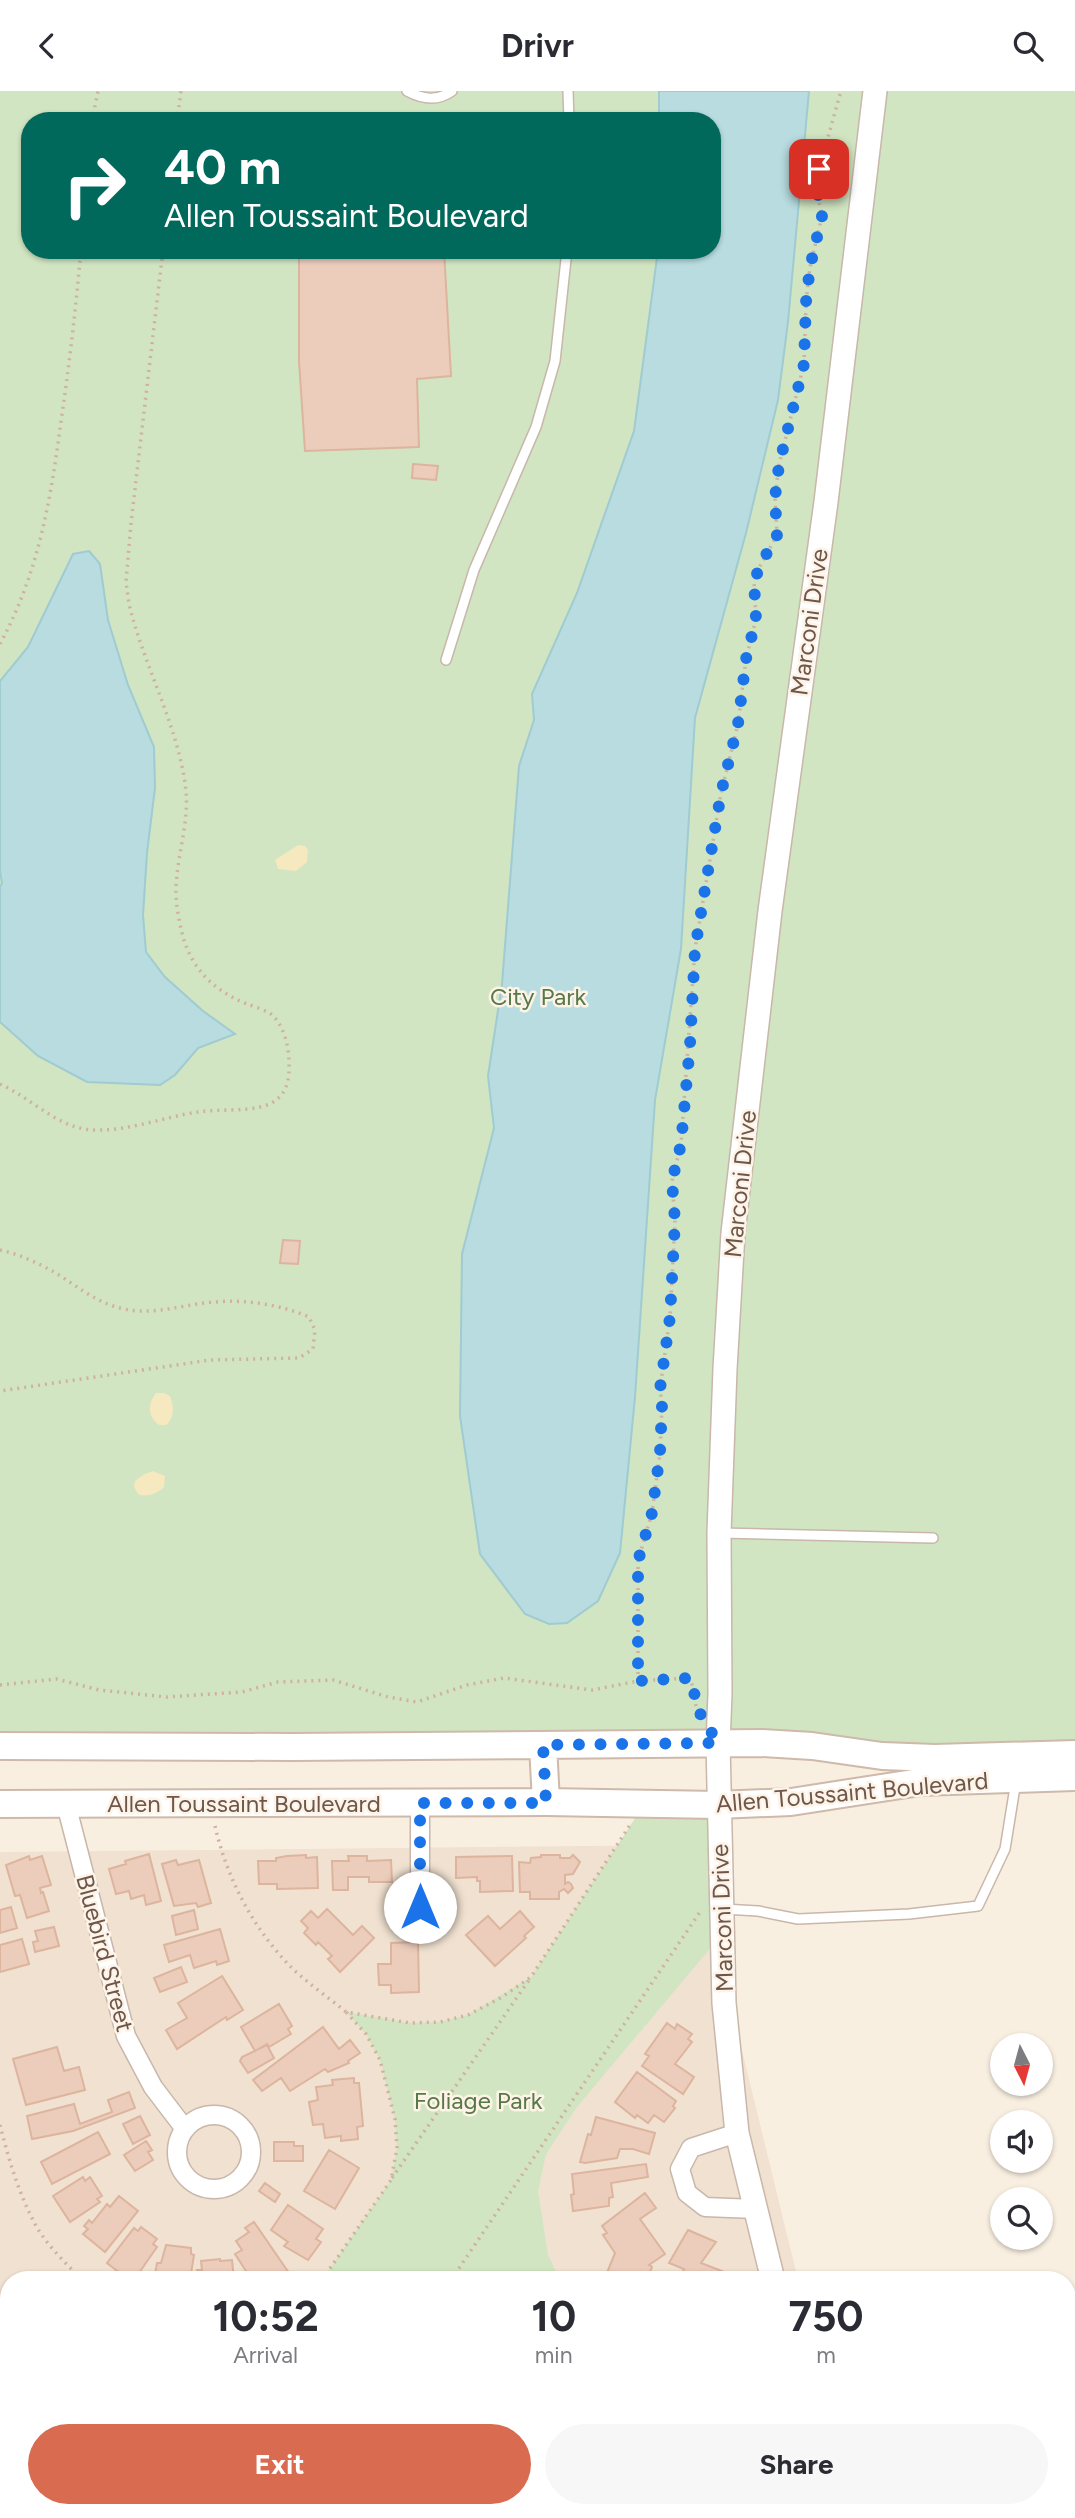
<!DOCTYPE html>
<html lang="en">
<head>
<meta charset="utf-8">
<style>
  :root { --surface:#fff; --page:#f7f7f7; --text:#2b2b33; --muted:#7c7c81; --accent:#d96b51 }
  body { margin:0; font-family:Figtree,sans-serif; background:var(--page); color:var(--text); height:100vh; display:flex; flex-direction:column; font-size:26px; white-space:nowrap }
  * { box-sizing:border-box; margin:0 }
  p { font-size:23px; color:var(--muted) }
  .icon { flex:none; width:38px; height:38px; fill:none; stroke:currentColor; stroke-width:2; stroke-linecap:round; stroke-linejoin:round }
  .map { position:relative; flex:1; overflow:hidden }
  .sheet { position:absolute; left:0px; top:2180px; width:1076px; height:247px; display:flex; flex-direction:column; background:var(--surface); border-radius:28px 28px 0 0; box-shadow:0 2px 5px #0004 }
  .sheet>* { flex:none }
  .banner { position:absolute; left:21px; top:21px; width:700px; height:147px; border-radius:28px; box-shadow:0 2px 5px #0004; background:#00695c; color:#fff; overflow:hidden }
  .needle { width:46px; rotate:174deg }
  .buttons { position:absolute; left:990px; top:1942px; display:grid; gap:14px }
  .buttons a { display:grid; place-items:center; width:63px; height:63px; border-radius:50%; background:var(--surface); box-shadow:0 2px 5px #0004; font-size:35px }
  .pin { position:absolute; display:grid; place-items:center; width:60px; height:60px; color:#fff; margin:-30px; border-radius:14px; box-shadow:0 4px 10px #0006 }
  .me { position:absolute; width:77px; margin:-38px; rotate:0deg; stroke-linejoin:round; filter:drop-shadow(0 0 5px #0008) }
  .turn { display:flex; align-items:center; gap:24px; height:147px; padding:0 28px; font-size:32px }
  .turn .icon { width:91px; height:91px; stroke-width:2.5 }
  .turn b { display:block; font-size:49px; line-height:60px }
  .eta { display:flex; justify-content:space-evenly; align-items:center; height:119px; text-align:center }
  .eta b { font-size:42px; font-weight:700; line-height:49px }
  .primary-button { display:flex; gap:14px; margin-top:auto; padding:14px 28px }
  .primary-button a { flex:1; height:80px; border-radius:42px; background:var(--accent); color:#fff; font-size:28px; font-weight:700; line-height:80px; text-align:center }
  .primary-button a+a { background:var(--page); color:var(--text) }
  header { display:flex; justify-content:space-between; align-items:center; height:91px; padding:0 28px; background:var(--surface); font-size:32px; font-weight:700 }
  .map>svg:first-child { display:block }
</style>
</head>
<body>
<header><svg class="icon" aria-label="back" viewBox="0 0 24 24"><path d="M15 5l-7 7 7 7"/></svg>Drivr<svg class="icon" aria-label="search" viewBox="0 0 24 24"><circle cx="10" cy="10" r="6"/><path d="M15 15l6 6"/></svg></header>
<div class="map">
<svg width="1075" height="2427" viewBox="0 0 1075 2427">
  <rect width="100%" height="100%" fill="#f9efe1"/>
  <path fill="#f0e1d0" d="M692 1754 798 2189H9V2418H867L869 2427H0V1761Z"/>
  <path fill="#d1e5c2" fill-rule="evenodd" d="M0 0H1075V1663L0 1655ZM30 30H712V159H30Z
    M645 1712 718 1714 723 1842 577 2016 546 2063 538 2100 548 2164 560 2189H322L391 2089 397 2057 395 2028 380 1969 366 1943 346 1921 410 1932 440 1931 468 1924 531 1886Z
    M164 2418H343L344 2427H158Z"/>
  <path fill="#f6e8bf" d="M298 754 305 755 308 759 307 771 296 780 278 778 275 769Z
    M156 1302H164L170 1305C174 1316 175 1326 166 1334H159C148 1326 147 1313 156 1302Z
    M153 1380 165 1385 164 1396C158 1402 147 1407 138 1403L134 1396 135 1390 143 1384Z"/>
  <path fill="#b8dce0" stroke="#9fcbd1" stroke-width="2" d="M659 0H809L788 231 778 309 746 442 695 627 681 858 655 1009 635 1306 620 1462 598 1510 567 1532 549 1533 525 1523 480 1463 460 1325 462 1163 494 1037 488 985 502 893 519 675 534 629 532 603 577 502 634 340 658 159H712V30H659Z
    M89 460 100 473 108 529 128 594 154 656 155 697 147 762 143 824 146 861 165 886 203 920 235 943 198 957 175 984 160 994 87 991 38 965 0 931V796L2 792 0 780V590L28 556 73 463Z"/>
  <path fill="#eccdbc" stroke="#ddb49e" stroke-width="2" d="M299 159H444L451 285 417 288 419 356 305 360 299 270Z
    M413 373 438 375 436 389 412 387Z
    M283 1149 300 1150 298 1173 280 1172Z
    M149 1763 161 1810 146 1814 144 1804 131 1808 129 1800 116 1803 109 1778 126 1773 125 1770Z
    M306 1764V1767L317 1766 318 1797 277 1798V1793H259L258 1770H276V1767L287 1765Z
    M541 1764H560V1767H570L573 1764 580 1771 573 1783 565 1784V1793L568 1791 571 1793 573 1797 568 1802 564 1798 559 1801V1808H530V1801H520L519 1771 530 1772 531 1767 541 1766Z
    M29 1765 30 1769 42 1765 51 1794 40 1797 41 1802 43 1801 49 1820 27 1827 20 1804 15 1805 6 1774Z
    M348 1765H367V1770L391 1769 392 1791H369V1786H348V1799H333L332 1770H349Z
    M512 1765 513 1800 480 1801V1790H477V1786L456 1787V1766Z
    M176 1769 178 1774 199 1769 211 1812 198 1816 196 1812 174 1815 162 1773Z
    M11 1816 17 1837 0 1842V1819Z
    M327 1818 353 1844 362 1835 374 1847 340 1881 328 1868 332 1865 318 1851 316 1854 304 1842 308 1837 301 1830 311 1820 318 1827Z
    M194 1819 198 1838 176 1844 172 1825Z
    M520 1820 534 1836 524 1845 526 1847 495 1875 466 1844 488 1825 500 1838Z
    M54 1836 59 1855 35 1861 33 1851 38 1850 35 1840Z
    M220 1838 229 1870 217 1874 216 1870 194 1877 190 1864 169 1871 164 1854Z
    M22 1848 29 1873 0 1881V1854Z
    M418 1851 419 1901 391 1902V1894H379L378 1873H391V1852Z
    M181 1876 187 1891 160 1901 154 1887Z
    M222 1885 243 1919 227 1929 226 1926 177 1958 166 1939 187 1927 178 1912Z
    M279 1913 292 1935 288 1938 291 1943 269 1956 267 1953 255 1960 241 1936Z
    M667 1932 675 1938 677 1933 692 1943 688 1948 692 1951 675 1973 694 1986 683 2003 642 1975 649 1965 645 1963Z
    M323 1936 339 1958 350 1949 360 1962 348 1970 349 1972 328 1981 325 1978 290 2000 281 1987 262 2000 253 1989Z
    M267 1954 274 1967 248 1982 240 1970 242 1966Z
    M57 1956 64 1980 79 1976 85 1999 26 2014 13 1968Z
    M637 1981 676 2010 673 2015 675 2017 664 2031 654 2024 648 2032 637 2024 635 2027 615 2011Z
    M354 1987V1992H359L363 2035 357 2036 358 2048 341 2050V2045L325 2047 323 2033 313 2034 309 2011 318 2009 316 1996 333 1994 332 1989Z
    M129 2001 135 2017 73 2040 32 2048 27 2025 74 2013 80 2033 112 2021 108 2009Z
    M140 2025 150 2044 133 2053 123 2033Z
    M596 2026 655 2042 649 2063 633 2058H620L617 2067 585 2072 580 2071 588 2043 591 2044Z
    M98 2041 110 2063 52 2093 41 2071Z
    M146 2050 152 2059 148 2061 153 2069 135 2080 124 2064Z
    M274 2051H294V2055H303V2070H274Z
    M329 2059 359 2077 335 2118 304 2100Z
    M646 2073 648 2086 611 2092 613 2106 609 2107V2115L573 2120 571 2104 574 2103 572 2083Z
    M83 2086 85 2090 90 2086 102 2105 97 2108 100 2111 70 2131 53 2105Z
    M265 2092 280 2103 275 2111 259 2100Z
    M645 2102 656 2117 640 2128 665 2163 649 2174 652 2176 647 2189 641 2186 640 2189H604L615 2162 603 2144 607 2142 602 2135Z
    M119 2105 138 2120 105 2161 83 2143 88 2138 84 2135 89 2129 92 2132 107 2113 110 2116Z
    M288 2114 323 2138 316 2148 321 2151 308 2169 284 2155 288 2151 271 2139Z
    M254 2131 289 2182 278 2189H246L242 2183 246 2180 235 2163 242 2159 236 2150 249 2141 245 2137Z
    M141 2136 157 2148 153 2153 157 2156 134 2189H129L107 2172 134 2137 138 2140Z
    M688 2139 716 2151 701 2172 735 2185 734 2189H678L684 2178 669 2172Z
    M166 2154 191 2157V2163L194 2164 190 2189H150H154L157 2172H161Z
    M220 2168V2170L232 2169 234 2189H198L197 2179H202L201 2170Z
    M9 2214V2257L0 2266V2231L5 2234 7 2232 0 2222Z
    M64 2418H67L80 2427H59Z
    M102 2418H127L121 2427 114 2425 113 2427Z"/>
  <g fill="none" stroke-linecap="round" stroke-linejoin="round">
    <g stroke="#c8b7aa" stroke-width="12">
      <path id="service" d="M407 0C422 8 437 11 452 0
        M568 0 569 30
        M446 569 474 479 536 336 555 270 567 159
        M721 1442 933 1447
        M723 1818 758 1820 798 1828 909 1823 978 1815 1005 1758 1016 1690"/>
    </g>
    <g stroke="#c8b7aa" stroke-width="21">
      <path id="minor" d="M420 1712V1816
        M66 1713 126 1945 153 1996 185 2038
        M177 2061a37 37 0 1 1 74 0a37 37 0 1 1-74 0Z
        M737 2042 691 2057 680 2078 687 2102 705 2116 755 2118
        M0 2348H9
        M0 2399H9
        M497 2418 507 2422 522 2418
        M572 2418 604 2427
        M732 2427 764 2418"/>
    </g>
    <g stroke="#c8b7aa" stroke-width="26">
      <path id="tertiary" d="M773 2189 737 2042 724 1912 718 1652 720 1603 719 1442 725 1278 733 1142 770 820 826 411 875 0
        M856 2418 859 2427"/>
    </g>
    <g stroke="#ceb9aa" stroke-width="30">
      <path id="secondary" d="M543 1654 546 1711
        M0 1655 292 1656 762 1652 812 1655 882 1665 935 1667 1075 1663
        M0 1713 546 1711 718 1714 791 1711 920 1691 1075 1686"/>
    </g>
    <path stroke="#d0b19f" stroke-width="3.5" stroke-dasharray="2 5" stroke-linecap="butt" d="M92 30 98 0
      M177 30 181 0
      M0 553C40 479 51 406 62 323 70 269 76 214 81 159
      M0 993C25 1004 47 1026 73 1035 109 1048 161 1026 198 1021 239 1015 292 1030 289 972 289 958 285 938 275 927 270 920 255 916 247 913 214 900 191 878 182 842 179 830 176 814 176 801 176 767 189 734 186 700 179 636 144 576 129 513L126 491 131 432 163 159
      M0 1159C19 1163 38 1172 54 1181 76 1194 95 1211 120 1217 153 1226 182 1213 215 1211 245 1208 282 1214 309 1226L315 1239 313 1258 299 1267 210 1269 0 1300
      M638 1590V1470L652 1422 660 1362 662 1315 660 1298 670 1226 675 1130 672 1090 681 1053 695 858 721 702 738 633 746 568 756 528 754 490 761 473 777 444 775 407 779 374 804 273 806 211 810 176 822 125 818 107 819 78 841 0
      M0 1594 57 1588 99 1599 167 1606 242 1601 278 1591 333 1589 388 1606 417 1611 467 1594 504 1587 592 1599 638 1590 689 1587C696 1598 692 1610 699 1621
      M215 1735C227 1787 251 1833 287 1872 304 1890 327 1905 346 1921
      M0 2034C8 2066 18 2100 33 2129 44 2152 65 2171 82 2189
      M392 2087 529 1889
      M322 2189 391 2089 397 2057 395 2028 380 1969 366 1943 346 1921 410 1932 440 1931 468 1924 502 1906 531 1886 630 1734
      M451 2189 700 1821
      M158 2427 164 2418
      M286 2427 292 2418"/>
    <use href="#service" stroke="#fff" stroke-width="9"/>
    <use href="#minor" stroke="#fff" stroke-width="18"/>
    <use href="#tertiary" stroke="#fff" stroke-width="23"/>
    <use href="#secondary" stroke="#fff" stroke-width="26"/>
  </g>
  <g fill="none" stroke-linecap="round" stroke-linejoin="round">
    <path stroke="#1a73e8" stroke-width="12" stroke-dasharray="0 21.6" d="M420 1816V1712H546L543 1654 718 1652 695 1614 694 1595 689 1587 638 1590V1470L652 1422 660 1362 662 1315 660 1298 670 1226 675 1130 672 1090 681 1053 690 954 695 858 721 702 738 633 746 568 756 528 754 490 761 473 777 444 775 407 779 374 804 273 806 211 810 176 822 125 818 107 819 78"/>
  </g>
  <g text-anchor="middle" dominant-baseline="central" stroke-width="5" stroke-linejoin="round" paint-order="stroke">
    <g font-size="24" fill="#6e564b" stroke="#fdf3e7">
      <text transform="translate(809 531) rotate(-82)">Marconi Drive</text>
      <text transform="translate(740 1093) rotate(-84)">Marconi Drive</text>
      <text transform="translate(852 1701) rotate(-5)">Allen Toussaint Boulevard</text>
      <text x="244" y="1712">Allen Toussaint Boulevard</text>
      <text transform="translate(722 1827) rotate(-92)">Marconi Drive</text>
      <text transform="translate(105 1862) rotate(75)">Bluebird Street</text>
    </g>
    <g font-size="24" fill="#577947" stroke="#fdf3e7">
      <text x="538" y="905">City Park</text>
      <text x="478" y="2009">Foliage Park</text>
    </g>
  </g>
</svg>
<div class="buttons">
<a><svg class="needle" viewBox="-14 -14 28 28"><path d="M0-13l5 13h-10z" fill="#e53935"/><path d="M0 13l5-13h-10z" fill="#7c7c81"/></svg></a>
<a><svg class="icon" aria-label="sound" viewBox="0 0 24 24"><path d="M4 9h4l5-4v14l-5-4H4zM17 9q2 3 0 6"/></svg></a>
<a><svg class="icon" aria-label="search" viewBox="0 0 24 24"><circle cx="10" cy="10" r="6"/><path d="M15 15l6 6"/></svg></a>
</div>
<div class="pin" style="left:819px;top:78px;background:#d93025"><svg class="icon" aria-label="arrive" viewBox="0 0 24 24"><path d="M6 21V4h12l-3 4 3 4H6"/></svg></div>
<svg class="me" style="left:420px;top:1816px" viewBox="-20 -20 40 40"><circle r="19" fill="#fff"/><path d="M0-13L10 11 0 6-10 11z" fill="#1a73e8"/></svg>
<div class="banner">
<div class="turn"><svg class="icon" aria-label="right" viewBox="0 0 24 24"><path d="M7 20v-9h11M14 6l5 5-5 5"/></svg><div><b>40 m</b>Allen Toussaint Boulevard</div></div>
</div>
<section class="sheet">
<div class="eta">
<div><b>10:52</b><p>Arrival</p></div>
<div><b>10</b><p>min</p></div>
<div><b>750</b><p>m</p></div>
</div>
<div class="primary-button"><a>Exit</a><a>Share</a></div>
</section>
</div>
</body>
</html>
